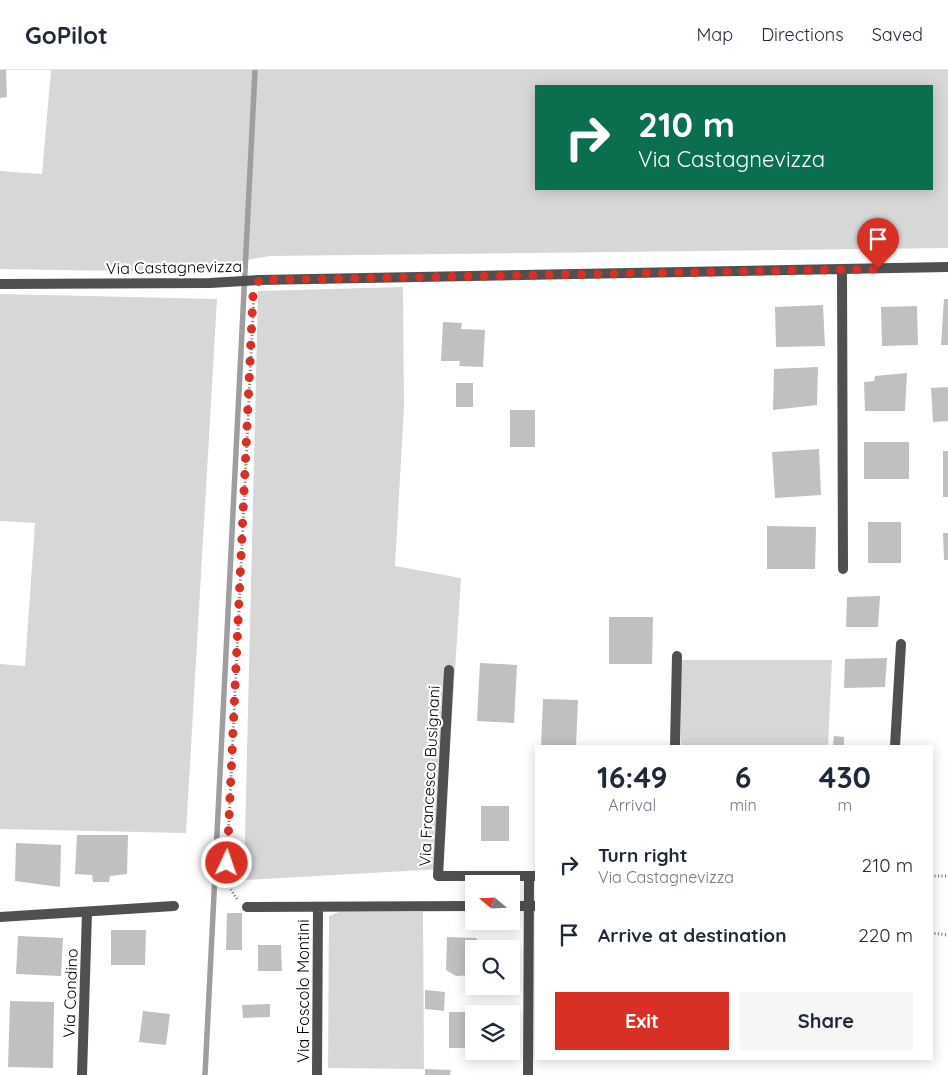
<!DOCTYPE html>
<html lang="en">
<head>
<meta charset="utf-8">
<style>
  :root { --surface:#fff; --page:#f6f6f7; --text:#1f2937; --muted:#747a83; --line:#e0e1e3; --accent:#d93025 }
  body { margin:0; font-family:Quicksand,sans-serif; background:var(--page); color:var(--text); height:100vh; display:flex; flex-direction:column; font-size:19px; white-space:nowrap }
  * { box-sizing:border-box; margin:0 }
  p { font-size:16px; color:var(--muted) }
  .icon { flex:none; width:28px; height:28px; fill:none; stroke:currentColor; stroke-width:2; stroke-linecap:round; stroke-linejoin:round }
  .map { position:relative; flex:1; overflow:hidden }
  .details { position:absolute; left:535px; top:675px; width:398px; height:315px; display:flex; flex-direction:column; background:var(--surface); border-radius:0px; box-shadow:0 2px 12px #0003 }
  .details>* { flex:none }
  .top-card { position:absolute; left:535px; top:15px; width:398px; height:105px; border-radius:0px; box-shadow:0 2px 12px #0003; background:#0b6e4f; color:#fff; overflow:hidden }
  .needle { width:32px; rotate:289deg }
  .controls { position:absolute; left:465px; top:805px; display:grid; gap:10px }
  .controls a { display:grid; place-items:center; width:55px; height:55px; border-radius:0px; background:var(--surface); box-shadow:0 2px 12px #0003; font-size:25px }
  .pin { position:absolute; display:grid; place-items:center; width:42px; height:42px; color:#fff; margin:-51px -21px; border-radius:50% 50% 50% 0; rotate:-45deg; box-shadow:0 0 5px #0007 }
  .pin .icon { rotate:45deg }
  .me { position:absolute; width:55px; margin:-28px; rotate:3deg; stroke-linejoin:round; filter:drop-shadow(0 0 4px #0008) }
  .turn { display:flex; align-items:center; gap:18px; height:105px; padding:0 20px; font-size:22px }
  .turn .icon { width:65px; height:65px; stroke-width:2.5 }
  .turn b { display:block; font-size:35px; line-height:42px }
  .eta { display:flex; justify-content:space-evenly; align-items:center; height:85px; text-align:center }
  .eta b { font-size:30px; font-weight:700; line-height:35px }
  .cta { display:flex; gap:10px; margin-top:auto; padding:10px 20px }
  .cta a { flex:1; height:58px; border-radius:0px; background:var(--accent); color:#fff; font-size:20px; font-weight:700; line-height:58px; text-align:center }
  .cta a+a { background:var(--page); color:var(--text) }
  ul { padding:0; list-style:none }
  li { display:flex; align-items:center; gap:15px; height:70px; padding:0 20px }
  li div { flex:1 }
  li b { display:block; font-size:19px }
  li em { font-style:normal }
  header { display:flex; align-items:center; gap:30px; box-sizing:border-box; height:70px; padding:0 25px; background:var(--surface); border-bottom:1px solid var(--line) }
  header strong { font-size:24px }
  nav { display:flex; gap:28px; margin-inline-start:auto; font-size:18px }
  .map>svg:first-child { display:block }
</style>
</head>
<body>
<header>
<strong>GoPilot</strong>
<nav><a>Map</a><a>Directions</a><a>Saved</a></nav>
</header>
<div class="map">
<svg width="948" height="1005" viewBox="0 0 948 1005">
  <rect width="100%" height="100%" fill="#fff"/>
  <path fill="#d7d7d7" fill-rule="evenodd" d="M51 0H948V178L270 186 178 202 0 199V101L42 104ZM536 16H931V119H536Z
    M403 217 404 337 395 496 461 508 442 799 244 810 258 221Z
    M0 224 217 229 186 763 0 759V594L25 596 35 453 0 451Z
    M681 590H832L828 676H681Z
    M339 842H423L424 999 328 998 329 846Z"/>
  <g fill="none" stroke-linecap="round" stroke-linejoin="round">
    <path stroke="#9e9e9e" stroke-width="5.5" d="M205 1005 255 0"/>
  </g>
  <path fill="#c0c0c0" d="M0 0H6L7 27 0 28Z
    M944 229H948V275H941Z
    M823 235 825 276 776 277 775 237Z
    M917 236 918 275 882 276 881 237Z
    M443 252 462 253 461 259 485 260 483 297 459 296 460 291H441Z
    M818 297 817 335 773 340 774 299Z
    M907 303 905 341H865L864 312 874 311 875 306Z
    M456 313H473V337H456Z
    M948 317V351L933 352 931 318Z
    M510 340H535V377H510Z
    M864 372H909V409H864Z
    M819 379 821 425 775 428 772 382Z
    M943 381H948V427H943Z
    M868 452H901V493H868Z
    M767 456 816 457 815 499H767Z
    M943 463H948V490H944Z
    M880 526 878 557H846L847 527Z
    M609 547H653L652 594H609Z
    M887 588 885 617 844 618 845 589Z
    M480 593 517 595 514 653 477 651Z
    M543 629 578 630 576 676H541Z
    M834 666 844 667V676H833Z
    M481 736H509V771H481Z
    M77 765H128L127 804 110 806 109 812H93L92 805 75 804Z
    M16 773 61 775 60 817 15 811Z
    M227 843H242V880H226Z
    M111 860H146L145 895H111Z
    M18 866 63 868 61 906 16 904Z
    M447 867 476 868 481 876 487 877 488 879H474V905L456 906 446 900Z
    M258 875H281L282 901H258Z
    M425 920 445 922 444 941 425 939Z
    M10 931 54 932 53 998 8 997Z
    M270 934V947L243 948 242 935Z
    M143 941 170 944 166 975 139 972Z
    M449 942H474V978H449Z
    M425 999 451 1000 450 1005H425Z"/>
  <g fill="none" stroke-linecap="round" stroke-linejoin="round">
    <path stroke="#727272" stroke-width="3" stroke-dasharray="1 2.5" stroke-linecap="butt" d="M931 806H948
      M237 829 226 812 254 224
      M931 863 948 865"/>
    <path stroke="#505050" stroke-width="10" d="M842 200 843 499
      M0 214 210 213 259 210 948 197
      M449 600 438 806H536
      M675 676 677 586
      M895 676 901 574
      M511 836H536
      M247 837 474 836
      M0 847 174 836
      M82 1005 87 842
      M317 1005 318 837
      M528 1005 529 806"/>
  </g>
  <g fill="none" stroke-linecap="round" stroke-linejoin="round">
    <path stroke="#d93025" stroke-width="9" stroke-dasharray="0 16.2" d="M227 793 253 226 259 210 878 199"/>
  </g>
  <g text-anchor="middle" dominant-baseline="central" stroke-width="4.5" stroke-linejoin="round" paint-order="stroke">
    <g font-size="16" fill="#000" stroke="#fff">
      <text transform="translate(174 197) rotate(-1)">Via Castagnevizza</text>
      <text transform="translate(429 706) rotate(-87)">Via Francesco Busignani</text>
      <text transform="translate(303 921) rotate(-90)">Via Foscolo Montini</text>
      <text transform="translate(70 923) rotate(-88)">Via Condino</text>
    </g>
  </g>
</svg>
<div class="controls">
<a><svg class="needle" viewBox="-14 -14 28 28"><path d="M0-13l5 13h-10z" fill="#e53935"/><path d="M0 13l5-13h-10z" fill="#747a83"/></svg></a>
<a><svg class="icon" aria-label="search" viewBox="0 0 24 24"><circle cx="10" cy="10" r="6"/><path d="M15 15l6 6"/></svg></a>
<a><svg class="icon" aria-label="layers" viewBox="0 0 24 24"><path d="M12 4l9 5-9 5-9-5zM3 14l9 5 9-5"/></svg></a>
</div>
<div class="pin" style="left:878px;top:199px;background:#d93025"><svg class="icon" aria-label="arrive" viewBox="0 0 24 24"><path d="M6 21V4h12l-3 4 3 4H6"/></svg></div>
<svg class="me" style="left:227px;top:793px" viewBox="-20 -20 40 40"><circle r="17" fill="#d93025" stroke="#fff" stroke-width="3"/><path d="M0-11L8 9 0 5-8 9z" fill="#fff"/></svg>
<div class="top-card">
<div class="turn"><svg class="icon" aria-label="right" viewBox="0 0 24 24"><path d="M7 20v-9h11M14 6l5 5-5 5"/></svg><div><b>210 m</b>Via Castagnevizza</div></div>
</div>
<section class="details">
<div class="eta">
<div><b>16:49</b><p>Arrival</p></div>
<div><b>6</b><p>min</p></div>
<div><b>430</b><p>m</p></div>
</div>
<ul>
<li><svg class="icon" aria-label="right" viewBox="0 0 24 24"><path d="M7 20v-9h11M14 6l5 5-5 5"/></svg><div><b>Turn right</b><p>Via Castagnevizza</p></div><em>210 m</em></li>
<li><svg class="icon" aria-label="arrive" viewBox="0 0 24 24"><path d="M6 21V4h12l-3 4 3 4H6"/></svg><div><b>Arrive at destination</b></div><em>220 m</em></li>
</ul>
<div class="cta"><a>Exit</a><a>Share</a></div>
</section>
</div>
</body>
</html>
